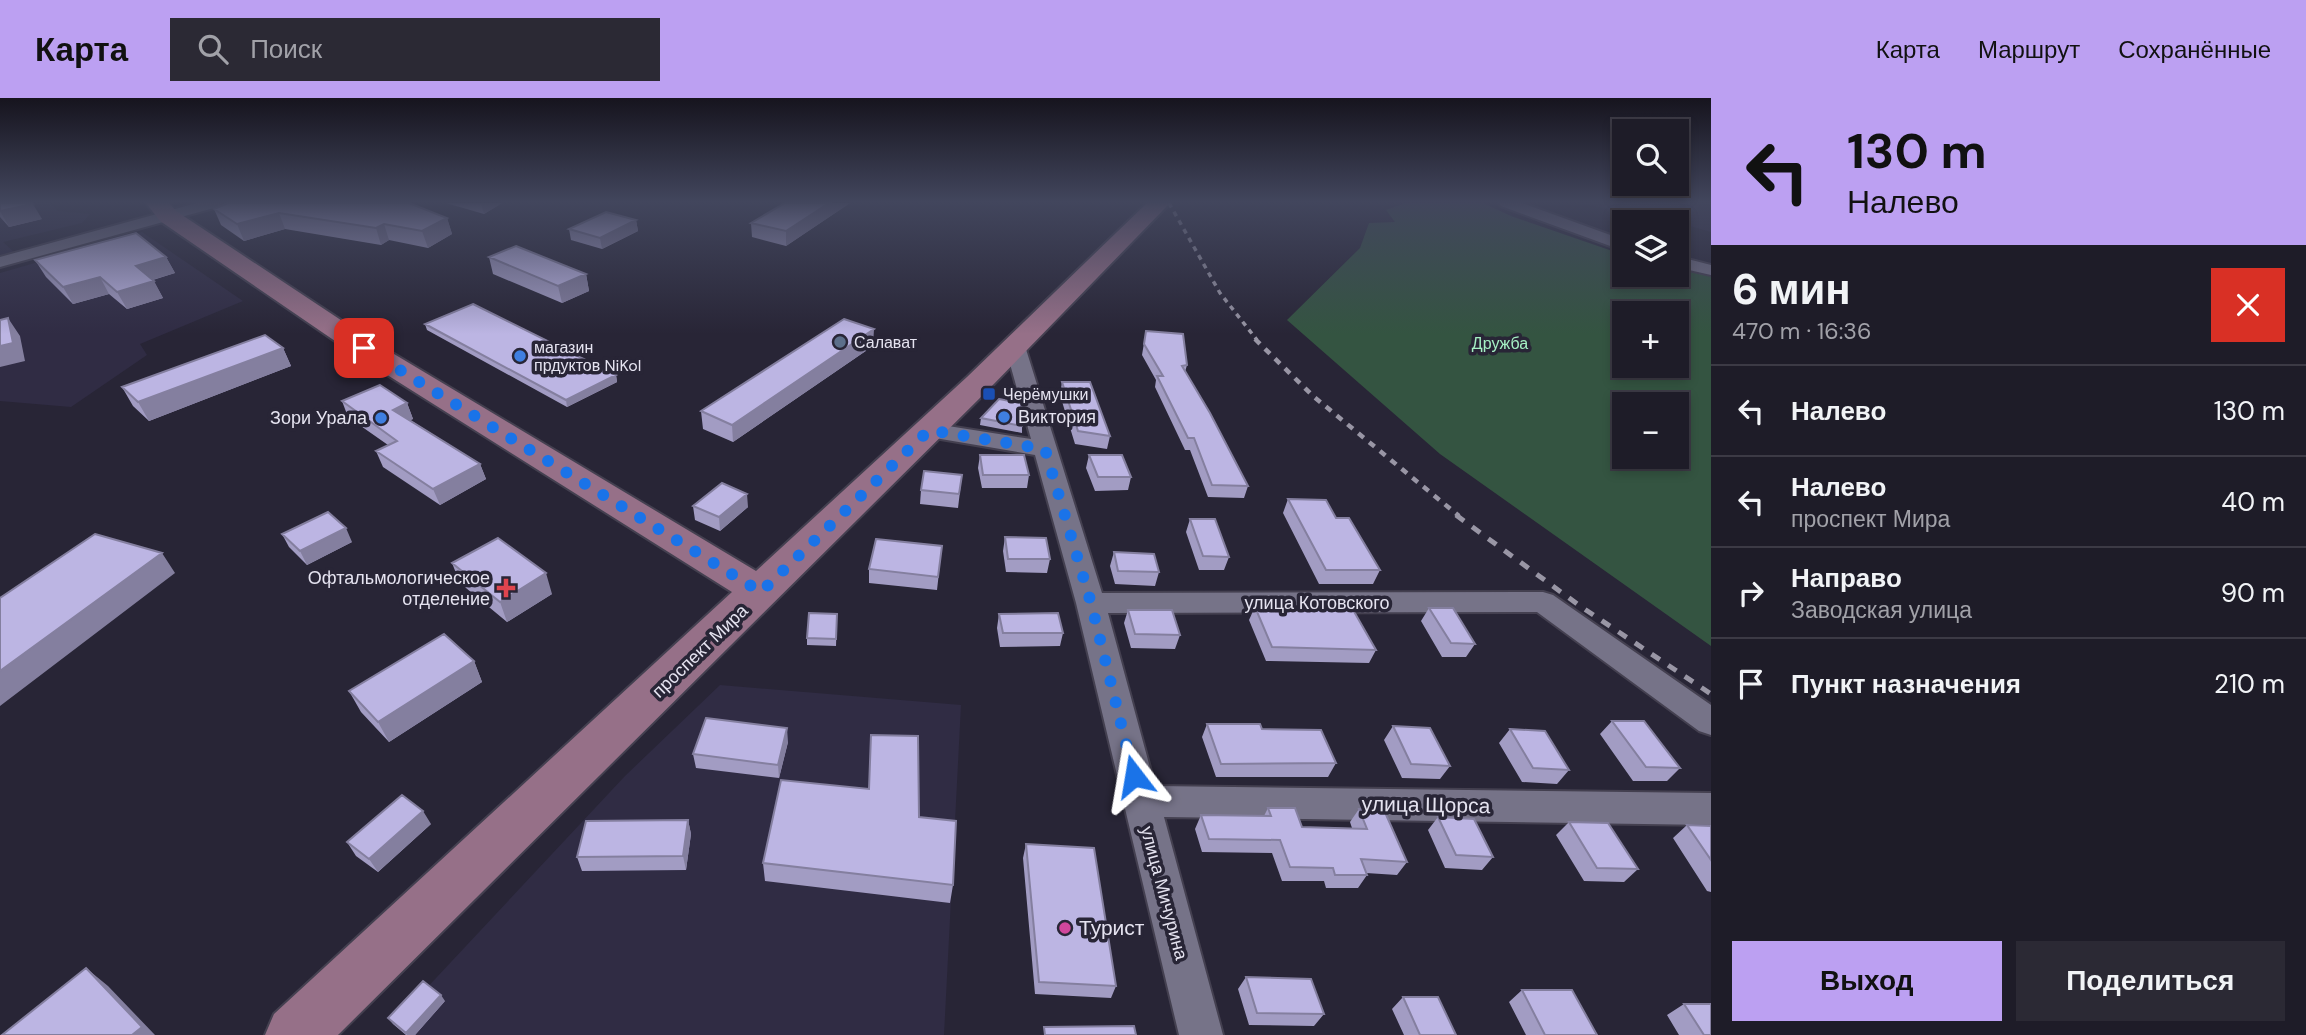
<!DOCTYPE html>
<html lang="ru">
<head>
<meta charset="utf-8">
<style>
  :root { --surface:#1e1c28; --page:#2b2934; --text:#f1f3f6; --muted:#a1a1a8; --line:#3c3a45; --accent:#bca0f2 }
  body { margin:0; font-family:"DM Sans",sans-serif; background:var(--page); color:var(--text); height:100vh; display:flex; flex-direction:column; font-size:26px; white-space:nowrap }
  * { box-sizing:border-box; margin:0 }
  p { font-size:23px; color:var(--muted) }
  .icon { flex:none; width:38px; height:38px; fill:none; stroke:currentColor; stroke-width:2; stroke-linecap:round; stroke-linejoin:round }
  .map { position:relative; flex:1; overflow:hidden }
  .panel { display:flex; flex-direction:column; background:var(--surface); width:595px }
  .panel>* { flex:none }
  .guide { background:#bca0f2; color:#111; overflow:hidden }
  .buttons { position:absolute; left:1612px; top:21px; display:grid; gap:14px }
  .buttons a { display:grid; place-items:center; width:77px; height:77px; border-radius:0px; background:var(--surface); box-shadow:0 4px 10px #0003,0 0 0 2px var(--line); font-size:35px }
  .pin { position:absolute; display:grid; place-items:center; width:60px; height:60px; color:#fff; margin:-30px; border-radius:14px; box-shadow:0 4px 10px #0006 }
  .me { position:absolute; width:77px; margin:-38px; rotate:346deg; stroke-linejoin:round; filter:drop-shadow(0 0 5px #0008) }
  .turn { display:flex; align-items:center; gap:24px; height:147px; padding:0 21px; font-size:32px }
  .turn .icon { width:91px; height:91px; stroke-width:2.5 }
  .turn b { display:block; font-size:49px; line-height:60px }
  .round { display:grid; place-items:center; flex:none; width:74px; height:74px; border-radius:0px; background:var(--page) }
  .summary { display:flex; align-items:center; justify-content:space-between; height:119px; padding:0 21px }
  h1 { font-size:42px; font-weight:800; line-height:52px }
  .button { display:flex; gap:14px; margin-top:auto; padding:14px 21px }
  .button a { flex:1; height:80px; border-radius:0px; background:var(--accent); color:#111; font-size:28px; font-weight:800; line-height:80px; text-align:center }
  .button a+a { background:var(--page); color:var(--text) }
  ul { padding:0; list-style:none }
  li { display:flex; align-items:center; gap:21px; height:91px; padding:0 21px; border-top:2px solid var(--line) }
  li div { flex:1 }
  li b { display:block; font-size:26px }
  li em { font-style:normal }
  header { display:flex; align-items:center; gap:42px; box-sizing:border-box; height:98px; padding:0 35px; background:var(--accent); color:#111 }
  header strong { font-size:33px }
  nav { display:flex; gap:38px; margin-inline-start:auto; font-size:24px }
  .search { width:490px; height:63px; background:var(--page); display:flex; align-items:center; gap:18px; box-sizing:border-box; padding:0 24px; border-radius:0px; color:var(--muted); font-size:26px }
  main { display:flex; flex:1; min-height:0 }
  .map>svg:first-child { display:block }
</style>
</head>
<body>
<header>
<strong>Карта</strong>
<div class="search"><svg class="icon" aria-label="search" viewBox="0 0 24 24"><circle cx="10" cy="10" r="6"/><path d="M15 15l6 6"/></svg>Поиск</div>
<nav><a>Карта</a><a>Маршрут</a><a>Сохранённые</a></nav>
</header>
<main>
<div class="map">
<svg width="1711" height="937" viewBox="0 0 1711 937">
  <rect width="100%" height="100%" fill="#282536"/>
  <path fill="#302c44" d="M11 105H50L58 113 90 116 82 125 3 144 15 155 0 159V108Z
    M1578 105H1711V134L1676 124Z
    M142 134 243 203 140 246 147 257 71 309 0 303V175Z
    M720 587 961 607 944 937H406L393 926 625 678Z"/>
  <path fill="#345441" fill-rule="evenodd" d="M1405 105H1483L1511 118 1624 157V177H1676L1677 170 1711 178V548L1440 356 1287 222 1360 150 1369 125 1395 124 1386 112ZM1624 215H1676V268H1624ZM1624 306H1676V359H1624Z"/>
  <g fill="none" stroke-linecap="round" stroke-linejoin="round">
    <g stroke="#444050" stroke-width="4">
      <path id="street" d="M197 105H223L221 108 0 169V159Z
        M1499 105H1522L1624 142V153L1501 108Z
        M1676 158 1711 167V177L1676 169Z
        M1015 242 1022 244 1025 248 1102 495 1543 494 1553 497 1711 607V637L1699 633 1537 514 1108 515 1155 688 1711 695V727L1164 719 1223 937H1179L1076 505 1035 357 929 339 921 337 917 332 921 327 929 325 1031 341 1005 248 1008 244Z"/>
    </g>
    <g stroke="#444050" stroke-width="4">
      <path id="secondary" d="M146 105H169L176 113 374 244 756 473 967 279 1147 105H1170L989 291 338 937H265L274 916 732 494 354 256 160 123Z"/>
    </g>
    <use href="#street" fill="#767388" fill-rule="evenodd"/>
    <use href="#secondary" fill="#967088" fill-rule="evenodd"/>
    <path stroke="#9996a5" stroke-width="3.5" stroke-dasharray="5 5" stroke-linecap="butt" d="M1169 105 1220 195 1257 242"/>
    <path stroke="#9996a5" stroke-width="4.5" stroke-dasharray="7 7" stroke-linecap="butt" d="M1255 241 1313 298 1459 418"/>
    <path stroke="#9996a5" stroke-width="5" stroke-dasharray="10 10" stroke-linecap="butt" d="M1456 417 1580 508 1711 596"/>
  </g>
  <path fill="#a29cc3" d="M0 105 42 121 9 129 0 119Z
    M228 105H410L447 120 452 136 428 150 389 142 381 147 285 131 244 143 221 127 214 111Z
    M446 105H502L484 116Z
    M785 105H850L786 148 752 139 751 125Z
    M636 122 638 133 602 151 571 142 569 131Z
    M166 159 175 175 153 182 163 200 127 211 109 196 73 206 46 179 35 162Z
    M489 159 586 176 589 193 562 205 493 176Z
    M425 226 616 277 617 284 567 309 427 232Z
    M1146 233 1187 267 1185 274 1248 388 1244 400 1208 399 1190 352H1185L1155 289 1156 282 1142 257Z
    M873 248 733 344 703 331 701 313Z
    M283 250 291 268 149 323 133 308 122 289Z
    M1062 284 1110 338 1107 351 1075 346 1060 297Z
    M342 303 407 305 413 321 410 322 480 366 486 381 440 407 383 369 376 353 388 347 348 319Z
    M981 320 1022 328V335L980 327Z
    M980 357 1029 377 1027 390H982L978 370Z
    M1089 357 1131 379 1128 392 1095 393 1086 370Z
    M962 377 958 410 920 406 921 392Z
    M1288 401 1336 420 1380 472 1373 486H1319L1283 415Z
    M693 408 748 409 720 433 695 422Z
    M1190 421 1229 459 1224 472H1199L1186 434Z
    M282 436 352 444 307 467 289 449Z
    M1005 439 1050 461 1047 475 1006 474 1003 453Z
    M942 448 937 492 869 485V471Z
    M1114 454 1159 474 1155 488 1115 486 1110 468Z
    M452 465 552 496 507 524 460 485Z
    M1255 509 1376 552 1369 565 1266 563 1249 522Z
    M1429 510 1475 546 1466 559H1442L1421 523Z
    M1128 512 1180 537 1175 551 1131 550 1124 525Z
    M837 516 836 548 807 547V540Z
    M999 516 1063 535 1060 548 1000 549 997 530Z
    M474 563 482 584 389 644 361 614 349 593Z
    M1612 623 1680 670 1667 683H1633L1600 636Z
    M1207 626 1262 631 1336 665 1328 679H1216L1202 639Z
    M1393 628 1450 668 1440 681 1402 680 1384 642Z
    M1510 631 1569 672 1557 686 1522 684 1499 645Z
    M788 644 779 680 696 670 693 656Z
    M869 691 919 719 953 787 950 805 765 783 763 765Z
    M1268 710 1302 729 1352 730 1350 724 1359 711 1407 764 1397 777 1366 775 1367 777 1358 790H1326L1324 783H1282L1272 755 1202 754 1195 731 1201 717 1264 718Z
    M1438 719 1493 759 1482 772 1445 770 1428 732Z
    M688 722 691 736 686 772 582 773 577 759Z
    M1569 724 1638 771 1624 784 1584 783 1556 737Z
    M431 726 378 774 356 758 347 744Z
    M1687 727 1711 728V794L1707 793 1673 740Z
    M1026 746 1116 888 1111 900 1035 896 1023 760Z
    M1246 879 1324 916 1314 928 1249 927 1238 891Z
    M1522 892 1597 937H1526L1509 904Z
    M1403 899 1456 937H1404L1392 911Z
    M445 903 415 937H406L393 926 388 920Z
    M1684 906 1711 937H1679L1667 917Z"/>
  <path fill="#847f9f" d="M481 105H502L484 116Z
    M829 105H850L786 148V133Z
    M33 106 42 121 9 129 0 113Z
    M279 115 285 131 244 143 237 126Z
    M447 120 452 136 428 150 422 133Z
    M636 122 638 133 602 151 600 140Z
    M384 126 389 142 381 147 376 130Z
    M166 159 175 175 145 184 136 168Z
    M586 176 589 193 562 205 558 188Z
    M100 179 109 196 73 206 63 189Z
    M154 183 163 200 127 211 117 194Z
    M8 220 20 238 25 263 0 269V248Z
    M874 231 873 248 733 344 732 327Z
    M283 250 291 268 149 323 138 304Z
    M616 277 617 284 567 309 566 302Z
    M407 305 413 321 399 327 393 312Z
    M480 366 486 381 440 407 433 391Z
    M747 396 748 409 720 433 719 419Z
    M346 430 352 444 307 467 300 453Z
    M162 455 175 475 0 608V573Z
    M546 475 552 496 507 524 500 504Z
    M474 563 482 584 389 644 378 624Z
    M787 630 788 644 779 680 778 667Z
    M423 713 431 726 378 774 369 761Z
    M688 722 691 736 686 772 683 758Z
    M86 870 108 888 155 937H132Z
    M441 897 445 903 415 937H407L406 935Z"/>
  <path fill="#bcb5e3" stroke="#847f9f" stroke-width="2" d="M0 105H32L33 106 0 113Z
    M228 105H409L447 120 422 133 384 126 376 130 279 115 237 126 214 111Z
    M785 105H829L786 133 751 125Z
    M606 114 636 122 600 140 569 131Z
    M136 135 166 159 136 168 154 183 117 194 100 179 63 189 35 162Z
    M516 148 586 176 558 188 489 159Z
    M473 206 616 277 566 302 425 226Z
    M8 220 13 245 0 248V222Z
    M844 221 874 231 732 327 701 313Z
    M1146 233 1183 236 1187 267 1182 268 1210 315 1248 388 1212 387 1194 340H1188L1157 278H1163L1144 246Z
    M265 237 283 250 138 304 122 289Z
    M1062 284H1090L1110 338 1078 333Z
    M380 287 407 305 393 312 480 366 433 391 376 353 397 343 342 303Z
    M999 301 1021 305 1022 328 981 320Z
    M980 357H1024L1029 377H983Z
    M1089 357H1122L1131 379H1098Z
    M924 373 962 377 959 396 921 392Z
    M722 385 747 396 719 419 693 408Z
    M1288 401 1326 402 1336 420H1349L1380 472H1326Z
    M328 414 346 430 300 453 282 436Z
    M1190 421H1215L1229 459 1203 458Z
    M95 436 162 455 0 573V500Z
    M1005 439 1046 440 1050 461H1008Z
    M498 440 546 475 500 504 452 465Z
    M876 441 942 448 938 479 869 471Z
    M1114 454 1154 456 1159 474 1118 473Z
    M1255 509 1352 510 1376 552 1272 549Z
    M1429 510H1453L1475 546 1451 545Z
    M1128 512H1172L1180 537 1135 536Z
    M809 515 837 516 836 541 807 540Z
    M1058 515 1063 535H1003L999 516Z
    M444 536 474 563 378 624 349 593Z
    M706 620 787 630 778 667 693 656Z
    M1612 623H1644L1680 670 1646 669Z
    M1207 626H1260L1262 631 1321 632 1336 665 1221 666Z
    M1393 628 1430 630 1450 668 1411 666Z
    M1510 631 1545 633 1569 672 1533 670Z
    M871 637 918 638 919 719 956 723 953 787 763 765 781 682 869 691Z
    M402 697 423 713 369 761 347 744Z
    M1268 710H1295L1302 729 1367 731 1359 711 1384 712 1407 764 1361 761 1367 777H1335L1333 770 1290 769 1280 742 1209 741 1201 717 1271 718Z
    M1438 719 1474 721 1493 759 1456 757Z
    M688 722 683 758 577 759 586 723Z
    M1569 724 1608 725 1638 771 1597 770Z
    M1687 727 1711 728V762Z
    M1026 746 1094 750 1116 888 1039 884Z
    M86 870 142 929 132 937H2Z
    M1246 879 1311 881 1324 916 1257 915Z
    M423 883 441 897 406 935 388 920Z
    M1522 892H1572L1597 937H1545Z
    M1403 899H1438L1456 937H1420Z
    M1684 906H1711V937H1704Z
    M1134 928 1136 937H1045L1044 929Z"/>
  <linearGradient id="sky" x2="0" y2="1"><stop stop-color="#16141e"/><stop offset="0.44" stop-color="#42465d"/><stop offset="1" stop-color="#42465d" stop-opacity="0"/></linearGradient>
  <rect width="1711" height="236" fill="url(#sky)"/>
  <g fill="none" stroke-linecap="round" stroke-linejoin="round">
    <path stroke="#1a73e8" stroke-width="12" stroke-dasharray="0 21.6" d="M364 250 761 494 929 332 1045 351 1091 505 1134 678"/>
  </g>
  <circle fill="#5c6f8a" stroke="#282536" stroke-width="2.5" cx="840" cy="244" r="7"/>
  <g fill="#3f7fe0" stroke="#282536" stroke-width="2.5">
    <circle cx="520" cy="258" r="7"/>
    <circle cx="1004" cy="319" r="7"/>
    <circle cx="381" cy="320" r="7"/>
  </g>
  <rect fill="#1a4fb4" stroke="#282536" stroke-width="2.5" x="982" y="289" width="14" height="14" rx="3.5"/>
  <path fill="#e0444e" stroke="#282536" stroke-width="2.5" d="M502.5 479.5h7v7h7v7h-7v7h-7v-7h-7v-7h7z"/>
  <circle fill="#d1479c" stroke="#282536" stroke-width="2.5" cx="1065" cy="830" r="7"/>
  <g text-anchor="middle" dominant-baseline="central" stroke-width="7" stroke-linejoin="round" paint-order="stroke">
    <g font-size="16" fill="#e5e3f0" stroke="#282536" text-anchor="start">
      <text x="854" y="244">Салават</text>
      <text x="534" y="249">магазин<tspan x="534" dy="18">прдуктов NiKol</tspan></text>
      <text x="1003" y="296">Черёмушки</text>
    </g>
    <g font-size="16" fill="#a5f0c4" stroke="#282536">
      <text x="1500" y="245">Дружба</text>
    </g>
    <g font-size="18" fill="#e5e3f0" stroke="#282536" text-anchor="end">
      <text x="1018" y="319" text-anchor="start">Виктория</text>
      <text x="367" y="320">Зори Урала</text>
      <text x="490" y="480">Офтальмологическое<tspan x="490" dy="21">отделение</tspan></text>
    </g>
    <g font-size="18" fill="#e5e3f0" stroke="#282536">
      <text x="1317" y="505">улица Котовского</text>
      <text transform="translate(700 553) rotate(-44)">проспект Мира</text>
      <text transform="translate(1164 795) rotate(75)">улица Мичурина</text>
    </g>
    <g font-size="21" fill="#e5e3f0" stroke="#282536">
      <text transform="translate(1426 707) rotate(1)">улица Щорса</text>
    </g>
    <g font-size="21" fill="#e5e3f0" stroke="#282536" text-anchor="start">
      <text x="1079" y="830">Турист</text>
    </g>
  </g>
</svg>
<div class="buttons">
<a><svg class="icon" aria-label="search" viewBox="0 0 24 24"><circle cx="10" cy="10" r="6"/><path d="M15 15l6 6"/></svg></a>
<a><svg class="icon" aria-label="layers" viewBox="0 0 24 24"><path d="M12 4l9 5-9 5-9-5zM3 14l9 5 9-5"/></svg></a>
<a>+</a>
<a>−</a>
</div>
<div class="pin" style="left:364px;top:250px;background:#d93025"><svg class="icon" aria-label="arrive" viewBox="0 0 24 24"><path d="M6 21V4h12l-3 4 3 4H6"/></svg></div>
<svg class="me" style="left:1134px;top:678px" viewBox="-20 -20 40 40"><path d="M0-17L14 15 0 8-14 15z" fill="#1a73e8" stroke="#fff" stroke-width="4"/></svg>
</div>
<section class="panel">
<div class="guide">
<div class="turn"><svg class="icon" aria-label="left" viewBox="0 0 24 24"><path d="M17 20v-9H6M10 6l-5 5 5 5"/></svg><div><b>130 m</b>Налево</div></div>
</div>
<div class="summary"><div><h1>6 мин</h1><p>470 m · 16:36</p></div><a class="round" style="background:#d93025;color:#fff"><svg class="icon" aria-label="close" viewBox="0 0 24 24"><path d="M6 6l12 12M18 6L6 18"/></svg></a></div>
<ul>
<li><svg class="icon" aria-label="left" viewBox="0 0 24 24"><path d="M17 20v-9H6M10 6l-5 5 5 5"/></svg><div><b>Налево</b></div><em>130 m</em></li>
<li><svg class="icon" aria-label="left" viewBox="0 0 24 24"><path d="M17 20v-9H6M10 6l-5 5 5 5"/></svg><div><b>Налево</b><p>проспект Мира</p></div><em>40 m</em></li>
<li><svg class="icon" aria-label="right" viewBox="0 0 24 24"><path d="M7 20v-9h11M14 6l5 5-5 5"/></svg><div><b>Направо</b><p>Заводская улица</p></div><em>90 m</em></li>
<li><svg class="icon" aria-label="arrive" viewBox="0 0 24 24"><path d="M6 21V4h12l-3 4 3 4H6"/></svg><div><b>Пункт назначения</b></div><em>210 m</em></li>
</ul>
<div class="button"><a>Выход</a><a>Поделиться</a></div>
</section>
</main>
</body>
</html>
